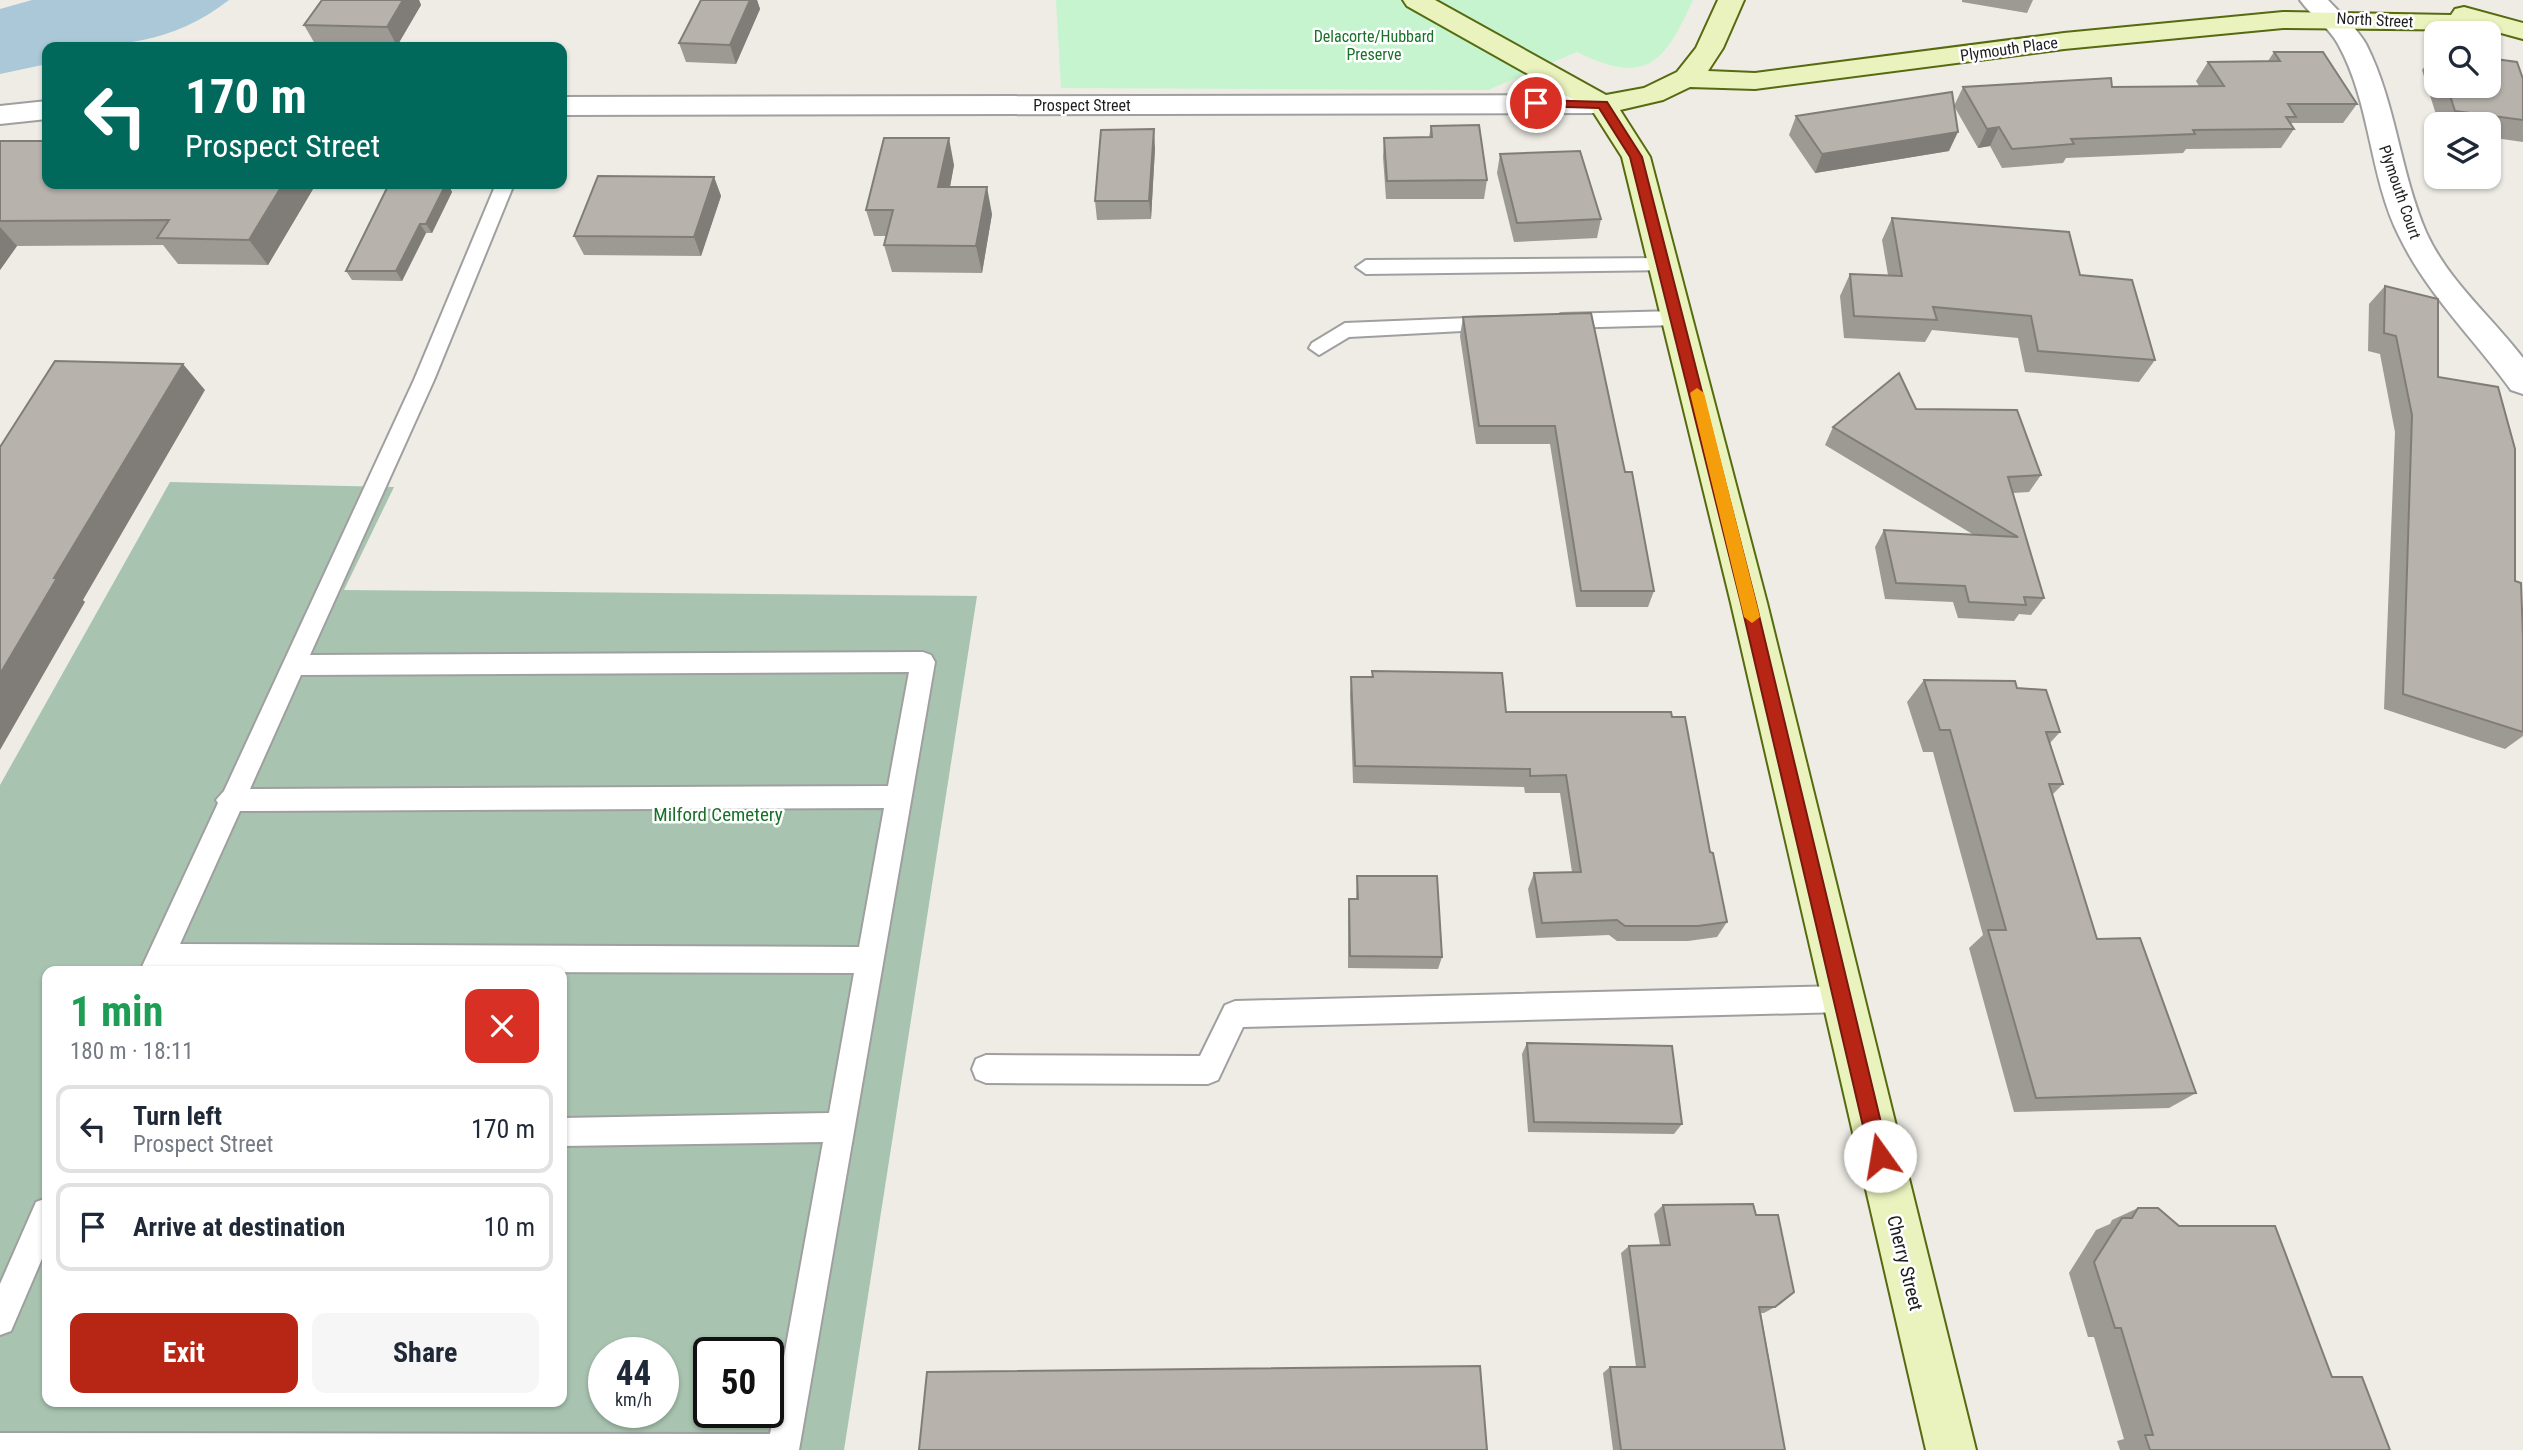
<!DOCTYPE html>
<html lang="en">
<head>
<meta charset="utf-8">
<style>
  :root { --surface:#fff; --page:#f6f6f7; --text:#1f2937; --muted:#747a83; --line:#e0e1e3; --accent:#b72615 }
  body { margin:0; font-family:"Roboto Condensed",sans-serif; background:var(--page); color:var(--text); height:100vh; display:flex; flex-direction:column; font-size:26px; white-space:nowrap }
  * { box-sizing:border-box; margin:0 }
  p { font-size:23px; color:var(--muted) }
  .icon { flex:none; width:38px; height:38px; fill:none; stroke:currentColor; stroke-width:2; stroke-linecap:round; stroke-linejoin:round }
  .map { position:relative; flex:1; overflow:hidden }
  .side { position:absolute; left:42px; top:966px; width:525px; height:441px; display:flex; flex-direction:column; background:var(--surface); border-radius:14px; box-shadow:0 2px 5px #0004 }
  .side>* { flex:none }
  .banner { position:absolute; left:42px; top:42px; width:525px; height:147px; border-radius:14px; box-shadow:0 2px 5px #0004; background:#00695c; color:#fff; overflow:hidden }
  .tools { position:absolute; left:2424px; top:21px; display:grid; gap:14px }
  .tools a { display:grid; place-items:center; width:77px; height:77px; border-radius:14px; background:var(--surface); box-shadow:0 2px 5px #0004; font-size:35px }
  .speed { position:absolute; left:588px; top:1337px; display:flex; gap:14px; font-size:35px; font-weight:700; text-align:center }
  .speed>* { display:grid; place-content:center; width:91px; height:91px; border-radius:50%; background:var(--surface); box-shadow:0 2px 5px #0004; line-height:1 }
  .speed small { font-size:18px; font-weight:400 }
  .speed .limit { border:4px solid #111; border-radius:10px; background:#fff; color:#111 }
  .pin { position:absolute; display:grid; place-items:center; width:60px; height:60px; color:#fff; margin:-30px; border:4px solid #fff; border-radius:50%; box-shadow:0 2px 7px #0007 }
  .me { position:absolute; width:77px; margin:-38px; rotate:347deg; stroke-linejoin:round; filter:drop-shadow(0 0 5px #0008) }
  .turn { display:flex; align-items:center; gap:24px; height:147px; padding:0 28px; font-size:32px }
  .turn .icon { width:91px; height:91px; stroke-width:2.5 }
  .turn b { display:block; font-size:49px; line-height:60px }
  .round { display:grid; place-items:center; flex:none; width:74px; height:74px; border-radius:14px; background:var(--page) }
  .headline { display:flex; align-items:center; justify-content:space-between; height:119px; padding:0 28px }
  h1 { font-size:42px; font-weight:700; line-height:52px; color:#1e9e55 }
  .primary-button { display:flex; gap:14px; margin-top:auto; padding:14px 28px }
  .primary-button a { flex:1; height:80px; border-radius:14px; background:var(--accent); color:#fff; font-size:28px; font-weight:700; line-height:80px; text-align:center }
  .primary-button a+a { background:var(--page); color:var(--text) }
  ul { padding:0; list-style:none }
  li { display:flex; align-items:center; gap:21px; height:88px; margin:0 14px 10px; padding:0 14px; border:4px solid var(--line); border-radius:14px }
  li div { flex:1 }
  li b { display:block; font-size:26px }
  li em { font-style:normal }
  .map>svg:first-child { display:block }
</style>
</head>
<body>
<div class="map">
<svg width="2523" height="1450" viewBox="0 0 2523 1450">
  <rect width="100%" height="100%" fill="#eeece5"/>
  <path fill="#a8c4b0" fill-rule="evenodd" d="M170 482 394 487 344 590 977 596 844 1450H0V785ZM47 971H562V1402H47ZM604 1353H663V1412H604ZM709 1353H768V1412H709Z"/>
  <path fill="#c6f4cf" d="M1056 0H1693C1664 64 1646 86 1577 52L1488 90 1061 88Z"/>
  <path fill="#aac8d7" d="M32 0H229C172 44 117 47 47 47V64L0 74V9Z"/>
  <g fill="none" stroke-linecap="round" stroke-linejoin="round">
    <g stroke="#9f9f9f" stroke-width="4">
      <path id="service" d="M496 184H514L434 380 310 655 923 652 931 655 935 662 799 1450H0V1433L770 1434 823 1142 562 1146V1118L829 1113 854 973 140 971 218 803 216 800 224 791 414 380ZM909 672 888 786 250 789 301 675ZM884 808 859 947 180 944 240 811Z
        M1664 258 1671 260 1674 265 1671 270 1366 274 1356 267 1366 260Z
        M1676 311 1686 318 1676 325 1561 328 1551 321 1561 314Z
        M1493 317 1503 324 1500 329 1349 337 1319 355 1309 348 1312 343 1345 323Z
        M1843 986 1853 990 1857 999 1853 1008 1843 1012 1243 1027 1218 1080 1208 1084 986 1083 976 1079 972 1069 976 1059 986 1055 1200 1056 1225 1005 1235 1001Z
        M47 1198V1247L11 1331 0 1335V1284L36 1202Z"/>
    </g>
    <g stroke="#9f9f9f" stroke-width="4">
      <path id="minor" d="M2300 0H2328C2341 14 2356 27 2366 44 2396 103 2400 172 2426 232 2448 281 2491 316 2523 358V394L2511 390C2474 339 2427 294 2399 236 2369 176 2371 103 2338 44 2329 27 2311 16 2300 0Z
        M1602 95 1612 98 1616 104 1612 110 1602 113 562 115V97Z
        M47 101V119L0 124V106Z"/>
    </g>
    <g stroke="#566a10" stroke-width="4">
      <path id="secondary" d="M1403 0H1435L1606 95 1644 88 1677 72 1696 48 1718 0H1744L1723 48 1708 71 1755 73 2064 33 2283 12 2451 15 2455 9 2464 7 2523 23V39L2490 30 2283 28 2064 49 1755 89 1690 87 1663 100 1620 110 1650 157 1767 603 1976 1450H1926L1731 603 1622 157 1592 110 1407 6Z"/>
    </g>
    <use href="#service" fill="#fff" fill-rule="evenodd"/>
    <use href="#minor" fill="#fff" fill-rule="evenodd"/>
    <use href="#secondary" fill="#eaf3be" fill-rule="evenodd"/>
  </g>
  <path fill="#9d9993" d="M322 0H419L421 5 397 46 315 44 304 25Z
    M701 0H757L760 9 736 64 686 62 679 43Z
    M1962 0H2033L2027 13 1962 2Z
    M2436 51V86H2488L2523 79V142L2488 137V124H2439L2422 70Z
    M2274 52 2357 104 2343 123H2292L2291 124 2294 129 2281 148 2186 149 2183 153 2066 158 2063 163 2002 168 1990 146 1978 148 1954 106 1963 87 2199 86 2196 81 2208 62 2268 61Z
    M1796 116 1949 151 1815 173 1789 135Z
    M1431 126 1487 180 1484 199H1386L1383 157 1384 138 1429 137Z
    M0 141 316 184 268 265 178 264 163 245 17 246 0 270Z
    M1155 148 1151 219 1097 220 1095 201Z
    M1500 154 1601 219 1597 238 1514 242 1497 173Z
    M954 165 950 187 992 214 982 273 892 272 884 245 886 236H874L866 210Z
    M714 177 721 196 701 256 584 255 574 236Z
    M389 184H448L452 192 432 233H426L402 281 352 280 346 271Z
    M1892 218 2080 275 2155 360 2139 382 2025 372 2018 338 1932 330 1925 342 1844 338 1840 296 1850 274 1888 275 1882 240Z
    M2385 286 2438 377 2515 581 2523 637V736L2505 749 2384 709 2395 432 2380 354 2368 351 2369 304Z
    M1463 317 1625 472 1654 591 1648 607H1576L1550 444H1476L1460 336Z
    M1916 409 2041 475 2029 492 2013 493 2044 598 2031 615 2019 614 2014 621 1958 618 1953 602 1885 599 1875 547 1884 530 1974 535 1825 445 1833 427Z
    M1372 671 1506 712 1710 852 1727 922 1717 937 1688 941H1617L1609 935 1536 938 1528 889 1534 873 1572 872 1560 793H1525L1524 787 1353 783 1350 695 1351 677H1372Z
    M1924 680 2017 688 2060 732 2050 743 2063 784 2052 795 2097 939 2196 1093 2169 1108 2014 1112 1969 948 1983 935 1933 752H1923L1907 702Z
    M1357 876 1442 957 1438 969 1348 968V912L1349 899H1356Z
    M1527 1043 1682 1124 1674 1134 1528 1132 1522 1054Z
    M1663 1205 1775 1307 1764 1313H1761L1785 1450H1613L1603 1373 1610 1367H1636L1621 1253 1629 1246 1660 1245 1654 1214Z
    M2138 1208 2332 1377 2390 1450H2120L2117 1441 2124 1439 2094 1337H2088L2069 1273 2096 1230 2110 1224 2112 1220Z"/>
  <path fill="#807d78" d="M403 0H419L421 5 397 46 387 27Z
    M750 0H757L760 9 736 64 730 45Z
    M1999 127 1990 146 1978 148 1987 129Z
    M1154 129 1155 148 1151 219 1149 201Z
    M1958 132 1949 151 1815 173 1822 154Z
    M949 138 954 165 945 213 938 187Z
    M714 177 721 196 701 256 694 237Z
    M283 184H316L268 265 249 240Z
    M446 184H448L452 192 432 233 426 224Z
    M987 187 992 214 982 273 976 246Z
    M420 224 426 233 402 281 396 271Z
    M0 227 17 246 0 270Z
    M183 364 205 390 83 600 85 602 0 750V674L54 578Z"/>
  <path fill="#b7b2ab" stroke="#807d78" stroke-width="2" d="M322 0H403L387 27 304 25Z
    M701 0H750L730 45 679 43Z
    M2274 52H2323L2357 104H2288L2296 117H2286L2294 129 2193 130 2195 134 2071 139 2074 144 2012 149 1999 127 1987 129 1963 87 2111 78 2112 87 2224 86 2208 62 2280 61Z
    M2488 58 2517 62 2523 79V120L2455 111 2447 86H2488Z
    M1952 92 1958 132 1822 154 1796 116Z
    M1479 125 1487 180 1387 181 1384 138 1432 137 1431 126Z
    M1154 129 1149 201H1095L1101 130Z
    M884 138H949L938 187H987L976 246 884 245 893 210H866Z
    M0 141H47V184H283L249 240 157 238 169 220 0 221Z
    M1580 151 1601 219 1517 223 1500 154Z
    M598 176 714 177 694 237 574 236Z
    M389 184H446L426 224H420L396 271H346Z
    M1892 218 2069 232 2080 275 2132 280 2155 360 2038 351 2031 316 1933 307 1937 320 1854 316 1850 274 1902 276Z
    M2385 286 2438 299V377L2498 387 2515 449V581L2521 583 2523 637V732L2403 694 2412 415 2396 336 2384 333Z
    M1591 313 1625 472H1632L1654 591H1581L1555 426H1479L1463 317Z
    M55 361 183 364 54 578H57L0 674V447Z
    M1899 373 1916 409 2017 410 2041 475 2008 477 2044 598 2024 597 2026 605 1969 602 1965 586 1896 583 1884 530 2018 537 1833 427Z
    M1372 671 1502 673 1506 712H1671L1672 717H1685L1710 852 1713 853 1727 922 1698 926H1625L1617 920 1542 923 1534 873 1581 872 1566 775 1530 776V769L1355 766 1351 677H1373Z
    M1924 680 2015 681 2017 688 2046 690 2060 732H2046L2063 784H2049L2097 939 2140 938 2196 1093 2036 1098 1988 930H2006L1950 730H1940Z
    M1357 876H1437L1442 957 1350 956 1349 899H1358Z
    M1527 1043 1672 1046 1682 1124 1534 1122Z
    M1753 1204 1756 1215H1778L1794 1292 1775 1307H1759L1785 1450H1621L1610 1367H1645L1629 1246 1670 1245 1663 1205Z
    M2138 1208H2158L2179 1226H2275L2332 1377H2362L2390 1450H2150L2145 1435H2153L2121 1328H2115L2094 1262 2122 1218H2132Z
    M1480 1366 1487 1450H919L927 1372Z"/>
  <path fill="#b72615" stroke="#77190e" stroke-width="2" d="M1536 100 1607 102 1642 157 1756 603 1889 1156 1886 1163 1880 1166 1873 1163 1870 1156 1741 603 1630 157 1599 108 1532 106 1530 103Z"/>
  <path fill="#f59e0b" d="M1697 388 1704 393 1760 617 1752 623 1744 617 1690 393Z"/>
  <g text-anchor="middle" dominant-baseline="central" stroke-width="5" stroke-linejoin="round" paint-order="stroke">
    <g font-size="16" fill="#1e1e1e" stroke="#fff">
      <text transform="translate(2375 20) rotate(3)">North Street</text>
      <text transform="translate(2009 49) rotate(-8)">Plymouth Place</text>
      <text x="1082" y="105">Prospect Street</text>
      <text transform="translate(2400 192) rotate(71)">Plymouth Court</text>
    </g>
    <g font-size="16" fill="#177128" stroke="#fff">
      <text x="1374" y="36">Delacorte/Hubbard<tspan x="1374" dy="18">Preserve</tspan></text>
    </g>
    <g font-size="19" fill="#177128" stroke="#fff">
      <text x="718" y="814">Milford Cemetery</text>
    </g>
    <g font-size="19" fill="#1e1e1e" stroke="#fff">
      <text transform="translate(1905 1263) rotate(76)">Cherry Street</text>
    </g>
  </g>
</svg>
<div class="tools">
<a><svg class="icon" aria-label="search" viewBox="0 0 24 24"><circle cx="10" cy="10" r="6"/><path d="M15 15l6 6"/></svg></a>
<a><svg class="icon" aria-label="layers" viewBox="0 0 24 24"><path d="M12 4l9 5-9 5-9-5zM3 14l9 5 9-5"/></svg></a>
</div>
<div class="speed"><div>44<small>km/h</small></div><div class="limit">50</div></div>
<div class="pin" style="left:1536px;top:103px;background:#d93025"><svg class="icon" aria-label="arrive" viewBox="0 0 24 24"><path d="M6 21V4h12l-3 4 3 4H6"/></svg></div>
<svg class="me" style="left:1880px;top:1156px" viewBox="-20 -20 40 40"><circle r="19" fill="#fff"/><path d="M0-13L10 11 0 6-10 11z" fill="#b72615"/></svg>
<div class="banner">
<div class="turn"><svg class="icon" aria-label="left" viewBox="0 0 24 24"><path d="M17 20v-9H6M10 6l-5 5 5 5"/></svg><div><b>170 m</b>Prospect Street</div></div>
</div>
<section class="side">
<div class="headline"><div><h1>1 min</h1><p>180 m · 18:11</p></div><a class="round" style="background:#d93025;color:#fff"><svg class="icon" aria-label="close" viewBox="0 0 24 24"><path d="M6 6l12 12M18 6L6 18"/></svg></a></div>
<ul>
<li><svg class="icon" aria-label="left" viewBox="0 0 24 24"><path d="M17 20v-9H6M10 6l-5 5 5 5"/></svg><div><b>Turn left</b><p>Prospect Street</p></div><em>170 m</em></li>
<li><svg class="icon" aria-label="arrive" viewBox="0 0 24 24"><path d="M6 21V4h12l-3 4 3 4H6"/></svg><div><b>Arrive at destination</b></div><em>10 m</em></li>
</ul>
<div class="primary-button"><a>Exit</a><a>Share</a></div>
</section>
</div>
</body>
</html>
